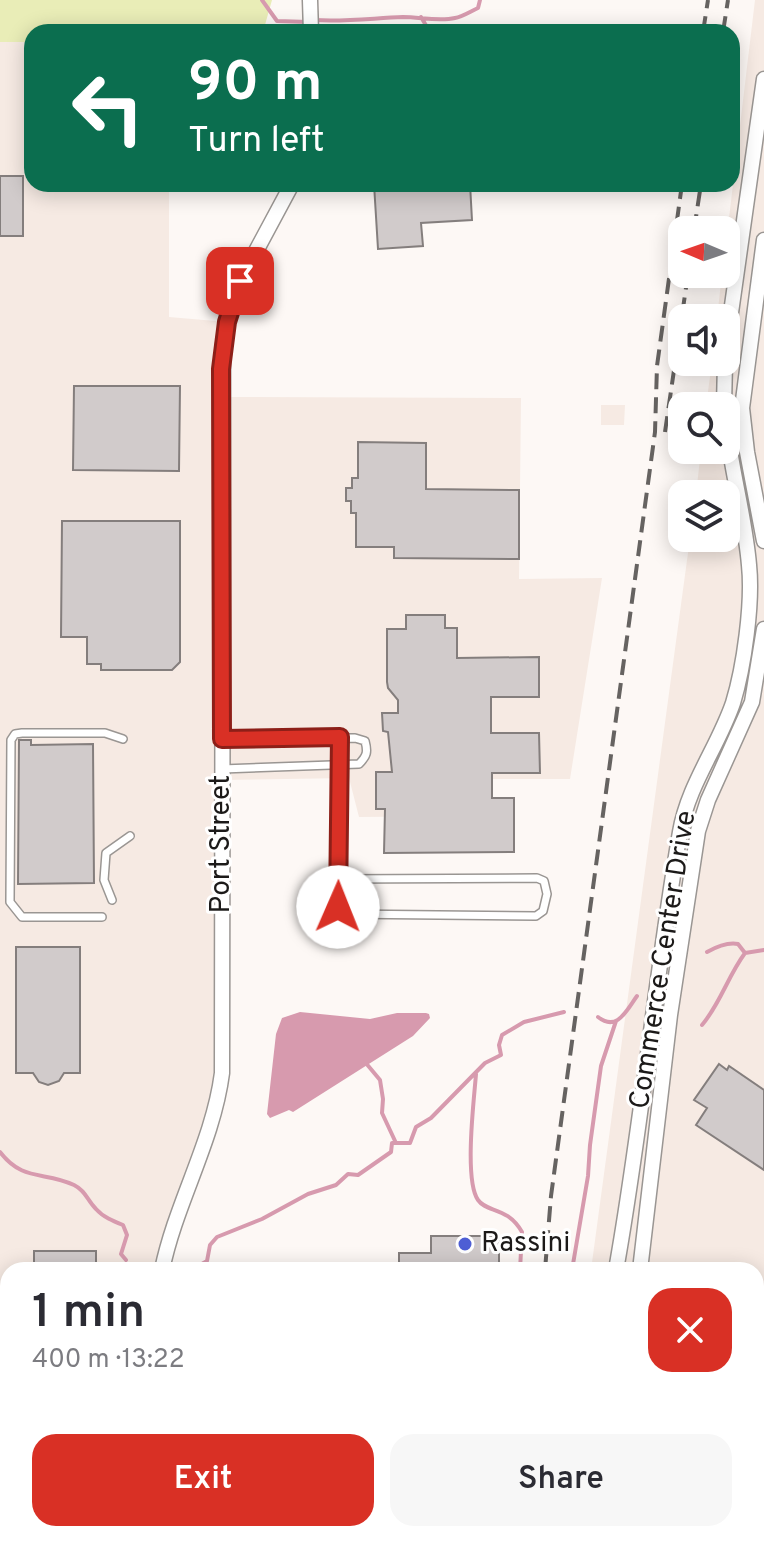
<!DOCTYPE html>
<html lang="en">
<head>
<meta charset="utf-8">
<style>
  :root { --surface:#fff; --page:#f7f7f7; --text:#2b2b33; --muted:#7c7c81; --accent:#d93025 }
  body { margin:0; font-family:Overpass,sans-serif; background:var(--page); color:var(--text); height:100vh; display:flex; flex-direction:column; font-size:30px; white-space:nowrap }
  * { box-sizing:border-box; margin:0 }
  p { font-size:26px; color:var(--muted) }
  .icon { flex:none; width:44px; height:44px; fill:none; stroke:currentColor; stroke-width:2; stroke-linecap:round; stroke-linejoin:round }
  .map { position:relative; flex:1; overflow:hidden }
  .side { position:absolute; left:0px; top:1262px; width:764px; height:280px; display:flex; flex-direction:column; background:var(--surface); border-radius:24px 24px 0 0; box-shadow:0 4px 20px #0003 }
  .side>* { flex:none }
  .hud { position:absolute; left:24px; top:24px; width:716px; height:168px; border-radius:24px; box-shadow:0 4px 20px #0003; background:#0b6e4f; color:#fff; overflow:hidden }
  .needle { width:52px; rotate:272deg }
  .buttons { position:absolute; left:668px; top:216px; display:grid; gap:16px }
  .buttons a { display:grid; place-items:center; width:72px; height:72px; border-radius:16px; background:var(--surface); box-shadow:0 4px 20px #0003; font-size:40px }
  .pin { position:absolute; display:grid; place-items:center; width:68px; height:68px; color:#fff; margin:-34px; border-radius:16px; box-shadow:0 4px 12px #0006 }
  .me { position:absolute; width:88px; margin:-44px; rotate:1deg; stroke-linejoin:round; filter:drop-shadow(0 0 6px #0008) }
  .turn { display:flex; align-items:center; gap:28px; height:168px; padding:0 32px; font-size:36px }
  .turn .icon { width:104px; height:104px; stroke-width:2.5 }
  .turn b { display:block; font-size:56px; line-height:68px }
  .round { display:grid; place-items:center; flex:none; width:84px; height:84px; border-radius:24px; background:var(--page) }
  .overview { display:flex; align-items:center; justify-content:space-between; height:136px; padding:0 32px }
  h1 { font-size:48px; font-weight:600; line-height:60px }
  .action { display:flex; gap:16px; margin-top:auto; padding:16px 32px }
  .action a { flex:1; height:92px; border-radius:24px; background:var(--accent); color:#fff; font-size:32px; font-weight:600; line-height:92px; text-align:center }
  .action a+a { background:var(--page); color:var(--text) }
  .map>svg:first-child { display:block }
</style>
</head>
<body>
<div class="map">
<svg width="764" height="1542" viewBox="0 0 764 1542">
  <rect width="100%" height="100%" fill="#fdf8f5"/>
  <path fill="#f6eae3" d="M755 0H764V1398H756V1270H591L690 538H726V494H696L701 450H726V406H706L712 362H726V318H717L722 274H726V243Z
    M0 42H32V184H169V317L227 322 221 397 521 398 519 579 602 578 570 779H476L475 816 359 817 349 778 222 780V1073L162 1270H8V1372H0Z
    M601 405H625L624 425H601Z
    M0 1453H8V1534H286V1542H0Z
    M756 1503 764 1504V1542H515L516 1534H756Z"/>
  <path fill="#e9edb7" d="M0 0H272L263 32H32V42H0Z
    M286 1534H342L345 1542H286Z"/>
  <path fill="#d79aae" d="M300 1012 370 1019 397 1013H426L429 1014 430 1018 413 1036 293 1112 289 1110 270 1118 267 1114 276 1034 282 1018Z
    M342 1534H473L467 1542H345Z"/>
  <g fill="none" stroke-linecap="round" stroke-linejoin="round">
    <path stroke="#d79aae" stroke-width="4" d="M262 0 277 21 308 22
      M421 17 430 32
      M315 20C345 22 374 18 403 17 420 17 439 22 455 18 462 17 471 11 478 8L480 0
      M707 952C716 947 728 942 738 944L745 953
      M745 953 764 950
      M598 1017C617 1032 626 1011 637 996
      M702 1025C720 1004 728 976 745 953
      M365 1062 380 1080 383 1099 382 1113 396 1143
      M476 1074C474 1100 464 1180 478 1200 487 1213 507 1206 522 1232L520 1270
      M396 1143H410L416 1127 431 1118 485 1063 501 1055 499 1045 502 1035 524 1022 564 1012
      M0 1152C23 1182 44 1171 74 1185 86 1191 87 1200 96 1209 103 1217 113 1221 123 1225L127 1235 121 1254 126 1260
      M200 1265 207 1261 210 1245 217 1237 262 1219 308 1194 336 1185 348 1174 358 1175 391 1152 392 1143H396
      M572 1270 588 1176 590 1145 601 1066 616 1021"/>
  </g>
  <path fill="#d1cbcb" stroke="#847e7d" stroke-width="2" d="M0 176H23V236H0Z
    M374 184H470L472 220 421 223 423 246 378 249Z
    M74 386H180L179 471 73 470Z
    M358 442 426 443V489L519 490V559L394 558V547H356V513H351V501H346V488H352V478H358Z
    M62 521H180V662L172 670H101V664H87V637H61Z
    M406 615H445V628H457V658L539 657V697H491V733H539L540 773H492V798H514V852L384 853 385 809H376V772H392L388 732 383 731 382 713H398V700L388 688 387 682V629H406Z
    M19 740H31V745L93 744 94 883 18 884Z
    M16 947H80V1073H64L59 1081 48 1085 39 1082 33 1073H16Z
    M719 1064 727 1070 729 1066 764 1090V1170L696 1125 707 1108 694 1100Z
    M431 1236H499V1270H399V1253H431Z
    M34 1251H96V1270H34Z"/>
  <g fill="none" stroke-linecap="round" stroke-linejoin="round">
    <g stroke="#9a9693" stroke-width="10">
      <path id="lane" d="M222 739 355 738 365 741C368 752 367 756 359 764L222 769
        M339 879 338 907 342 914 536 916 543 911 547 894 544 881 537 878 339 879 340 737
        M112 900 104 880 106 853 130 836
        M102 917H22L10 902 11 740 15 734 22 733H105L123 739"/>
    </g>
    <g stroke="#9a9693" stroke-width="17">
      <path id="street" d="M310 0 311 32
        M764 240 742 408 747 452 764 541
        M726 348 764 79
        M724 406 725 362
        M162 1270C176 1202 213 1142 222 1073L223 345 227 322 240 281 292 184
        M616 1270C642 1125 655 978 680 832 688 785 718 747 733 703 744 667 753 603 749 565 745 517 731 470 726 422
        M640 1270 670 1015 698 831 708 800 752 702 764 629
        M286 1542V1534
        M589 1542 590 1534
        M613 1542 614 1534"/>
    </g>
    <g stroke="#9a9693" stroke-width="23">
      <path id="secondary" d="M0 1406H8
        M756 1434 764 1435"/>
    </g>
    <use href="#lane" stroke="#fff" stroke-width="7"/>
    <use href="#street" stroke="#fff" stroke-width="14"/>
    <use href="#secondary" stroke="#fff" stroke-width="20"/>
    <path stroke="#666361" stroke-width="4" stroke-dasharray="16 8" stroke-linecap="butt" d="M703 32 708 0
      M723 32 728 0
      M694 230 701 184
      M665 432 688 274
      M545 1270 551 1196 655 432 657 366 682 184
      M515 1542 516 1534"/>
  </g>
  <g fill="none" stroke-linecap="round" stroke-linejoin="round">
    <g stroke="#8d1f18" stroke-width="20">
      <path id="route" d="M240 281 227 322 221 369 222 739 340 737 338 907"/>
    </g>
    <use href="#route" stroke="#d93025" stroke-width="14"/>
  </g>
  <circle fill="#4e5ed4" stroke="#fff" stroke-width="3" cx="465" cy="1244" r="8"/>
  <g text-anchor="middle" dominant-baseline="central" stroke-width="6" stroke-linejoin="round" paint-order="stroke">
    <g font-size="28" fill="#1c1a19" stroke="#fff">
      <text transform="translate(222 844) rotate(-90)">Port Street</text>
      <text transform="translate(664 960) rotate(-81)">Commerce Center Drive</text>
    </g>
    <g font-size="28" fill="#1c1a19" stroke="#fff" text-anchor="start">
      <text x="481" y="1244">Rassini</text>
    </g>
  </g>
</svg>
<div class="buttons">
<a><svg class="needle" viewBox="-14 -14 28 28"><path d="M0-13l5 13h-10z" fill="#e53935"/><path d="M0 13l5-13h-10z" fill="#7c7c81"/></svg></a>
<a><svg class="icon" aria-label="sound" viewBox="0 0 24 24"><path d="M4 9h4l5-4v14l-5-4H4zM17 9q2 3 0 6"/></svg></a>
<a><svg class="icon" aria-label="search" viewBox="0 0 24 24"><circle cx="10" cy="10" r="6"/><path d="M15 15l6 6"/></svg></a>
<a><svg class="icon" aria-label="layers" viewBox="0 0 24 24"><path d="M12 4l9 5-9 5-9-5zM3 14l9 5 9-5"/></svg></a>
</div>
<div class="pin" style="left:240px;top:281px;background:#d93025"><svg class="icon" aria-label="arrive" viewBox="0 0 24 24"><path d="M6 21V4h12l-3 4 3 4H6"/></svg></div>
<svg class="me" style="left:338px;top:907px" viewBox="-20 -20 40 40"><circle r="19" fill="#fff"/><path d="M0-13L10 11 0 6-10 11z" fill="#d93025"/></svg>
<div class="hud">
<div class="turn"><svg class="icon" aria-label="left" viewBox="0 0 24 24"><path d="M17 20v-9H6M10 6l-5 5 5 5"/></svg><div><b>90 m</b>Turn left</div></div>
</div>
<section class="side">
<div class="overview"><div><h1>1 min</h1><p>400 m · 13:22</p></div><a class="round" style="background:#d93025;color:#fff"><svg class="icon" aria-label="close" viewBox="0 0 24 24"><path d="M6 6l12 12M18 6L6 18"/></svg></a></div>
<div class="action"><a>Exit</a><a>Share</a></div>
</section>
</div>
</body>
</html>
